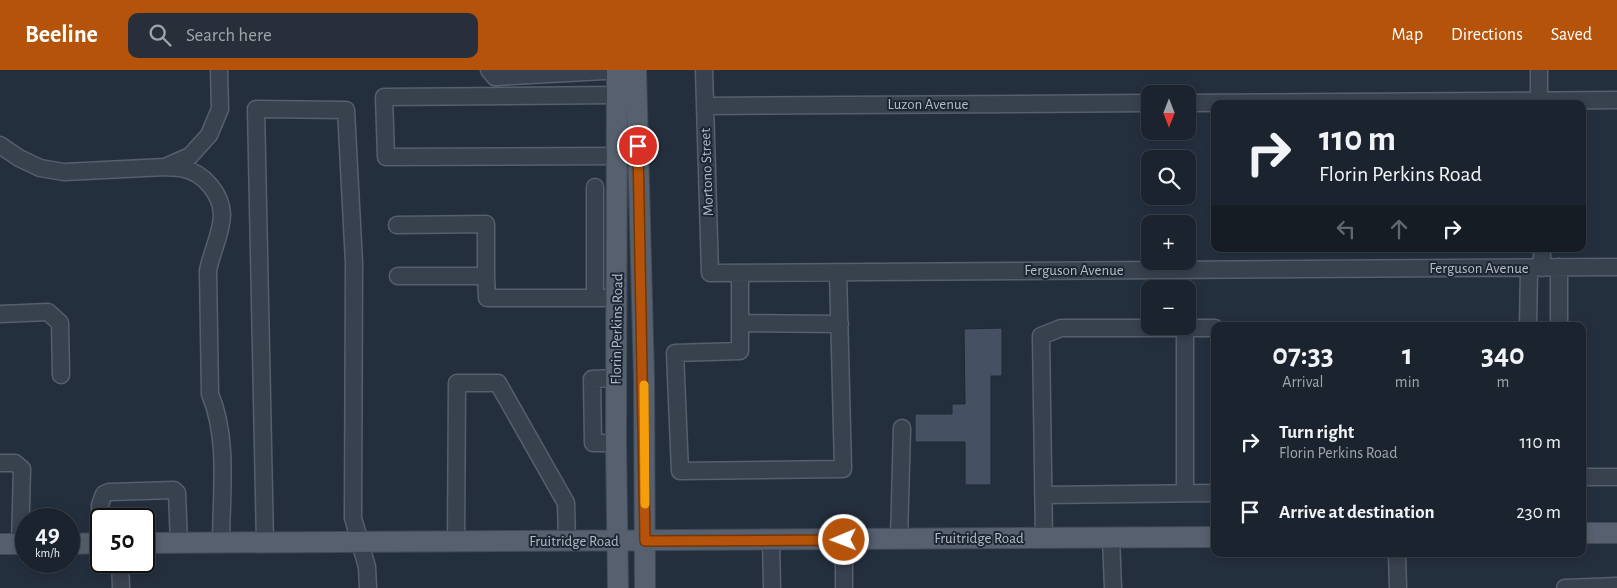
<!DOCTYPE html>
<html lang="en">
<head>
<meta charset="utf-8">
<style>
  :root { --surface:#1b232e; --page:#282f3a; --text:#f1f3f6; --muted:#a0a4aa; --line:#39404a; --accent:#b45309 }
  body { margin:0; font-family:"Alegreya Sans",sans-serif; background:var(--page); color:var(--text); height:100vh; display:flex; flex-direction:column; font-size:19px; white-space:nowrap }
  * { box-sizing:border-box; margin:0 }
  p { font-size:16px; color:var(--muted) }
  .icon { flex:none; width:28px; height:28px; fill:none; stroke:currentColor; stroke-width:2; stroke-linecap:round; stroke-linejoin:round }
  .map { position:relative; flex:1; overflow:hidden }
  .sheet { position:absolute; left:1211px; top:252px; width:375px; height:235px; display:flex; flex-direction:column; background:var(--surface); border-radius:10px; box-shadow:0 2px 8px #0003,0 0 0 1px var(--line) }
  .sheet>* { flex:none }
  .top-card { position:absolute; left:1211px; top:30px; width:375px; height:152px; border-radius:10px; box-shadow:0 2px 8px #0003,0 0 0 1px var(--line); background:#1b232e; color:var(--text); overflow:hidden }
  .needle { width:32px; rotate:180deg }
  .buttons { position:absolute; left:1141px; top:15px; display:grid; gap:10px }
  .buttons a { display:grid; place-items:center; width:55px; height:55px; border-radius:10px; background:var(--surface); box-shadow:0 2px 8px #0003,0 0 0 1px var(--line); font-size:25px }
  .speed { position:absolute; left:15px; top:438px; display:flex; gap:10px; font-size:25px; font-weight:700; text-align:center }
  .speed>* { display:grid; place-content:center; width:65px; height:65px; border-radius:50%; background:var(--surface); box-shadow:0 2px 8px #0003,0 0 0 1px var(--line); line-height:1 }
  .speed small { font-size:12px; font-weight:400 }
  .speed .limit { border:2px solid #111; border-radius:8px; background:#fff; color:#111 }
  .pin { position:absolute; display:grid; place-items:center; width:42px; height:42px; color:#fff; margin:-21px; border:2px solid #fff; border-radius:50%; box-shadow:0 1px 5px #0007 }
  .me { position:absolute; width:55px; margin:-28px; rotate:269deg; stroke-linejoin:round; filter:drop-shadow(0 0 4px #0008) }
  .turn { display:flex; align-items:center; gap:18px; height:105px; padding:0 25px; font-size:22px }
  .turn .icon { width:65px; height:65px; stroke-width:2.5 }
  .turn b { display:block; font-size:35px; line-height:42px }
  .lanes { display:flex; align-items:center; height:48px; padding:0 25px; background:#0003; justify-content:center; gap:25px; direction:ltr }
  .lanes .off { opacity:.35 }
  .eta { display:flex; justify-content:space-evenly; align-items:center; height:85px; text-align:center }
  .eta b { font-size:30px; font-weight:700; line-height:35px }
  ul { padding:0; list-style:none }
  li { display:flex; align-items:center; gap:15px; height:70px; padding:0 25px }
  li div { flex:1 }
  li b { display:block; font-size:19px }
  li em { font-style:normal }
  header { display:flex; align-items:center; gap:30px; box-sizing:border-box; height:70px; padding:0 25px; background:var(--accent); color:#fff }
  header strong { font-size:24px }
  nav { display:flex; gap:28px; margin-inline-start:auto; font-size:18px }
  .search { width:350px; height:45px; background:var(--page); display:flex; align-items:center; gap:12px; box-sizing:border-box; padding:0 18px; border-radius:10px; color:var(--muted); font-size:19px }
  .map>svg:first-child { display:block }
</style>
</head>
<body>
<header>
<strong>Beeline</strong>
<div class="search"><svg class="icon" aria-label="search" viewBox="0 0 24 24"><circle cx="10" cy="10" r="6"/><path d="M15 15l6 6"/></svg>Search here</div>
<nav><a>Map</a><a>Directions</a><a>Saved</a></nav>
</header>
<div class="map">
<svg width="1617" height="518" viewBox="0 0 1617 518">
  <rect width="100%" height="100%" fill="#242f3e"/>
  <path fill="#455162" stroke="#1f2835" d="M1002 258V306H991V415H965V372H915V344H952V334H965L964 259Z"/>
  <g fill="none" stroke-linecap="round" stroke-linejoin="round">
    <g stroke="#565f6c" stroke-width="19">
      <path id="minor" d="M489 0 495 7 623 0
        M704 0 710 203 1617 197
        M1539 0V34
        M618 25 384 27 386 87 619 86
        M1188 33 1617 30
        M705 36 1150 33
        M0 75 19 88 40 98 64 102 165 97 190 86 209 65 220 39 219 0
        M165 97C171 98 178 97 184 99 204 103 221 124 222 144 222 163 211 183 208 201L210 324C229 369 221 425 221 473
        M595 117V228H605
        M397 155 486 154V206
        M1542 179V198
        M1559 197V256
        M740 203V281L675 283 680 401 843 399 838 202
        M398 206H486L487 228H595
        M0 244 48 242 60 253 61 305
        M740 253 840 254
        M1528 256 1529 198
        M1185 258V423
        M616 373H593L592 309 617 308
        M0 393H15L22 399 20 474
        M1582 407H1617
        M1043 425 1215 423
        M1044 468 1041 266 1061 258H1215
        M1111 468 1113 518
        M899 469 902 358
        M771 470 772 518
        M844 470V518
        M456 472 457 313H498L566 433 567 471
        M101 473 100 435 104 424 109 422 174 420 177 423 179 473
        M265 473 256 39 346 40 354 193 353 448 367 497 368 518
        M1397 484 1398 518
        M120 491 121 518
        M1565 518 1617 516"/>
    </g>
    <g stroke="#414a57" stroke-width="22">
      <path id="major" d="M617 0 616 373 618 518
        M636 0 644 307 645 518
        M1582 463H1617
        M144 473 1215 467
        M0 474H26
        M69 474 101 473"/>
    </g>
    <use href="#minor" stroke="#38414e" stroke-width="16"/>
    <use href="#major" stroke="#56606e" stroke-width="20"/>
  </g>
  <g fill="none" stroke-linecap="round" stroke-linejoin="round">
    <g stroke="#753606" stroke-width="12">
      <path id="route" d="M638 76 645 471 844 470"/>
    </g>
    <use href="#route" stroke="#b45309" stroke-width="9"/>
    <path stroke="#f59e0b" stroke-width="9" d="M644 315 645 434"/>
  </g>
  <g text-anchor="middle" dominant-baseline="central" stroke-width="4" stroke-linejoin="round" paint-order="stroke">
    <g font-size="15" fill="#b4bcc9" stroke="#1d2633">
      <text x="928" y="34">Luzon Avenue</text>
      <text transform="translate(707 102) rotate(-92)">Mortono Street</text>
      <text x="1479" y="198">Ferguson Avenue</text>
      <text x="1074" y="200">Ferguson Avenue</text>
      <text transform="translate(617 259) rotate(-89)">Florin Perkins Road</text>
      <text x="979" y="468">Fruitridge Road</text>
      <text x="574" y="471">Fruitridge Road</text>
    </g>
  </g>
</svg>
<div class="buttons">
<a><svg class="needle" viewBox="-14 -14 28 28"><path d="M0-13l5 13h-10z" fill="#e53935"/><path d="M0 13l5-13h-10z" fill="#a0a4aa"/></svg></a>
<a><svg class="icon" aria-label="search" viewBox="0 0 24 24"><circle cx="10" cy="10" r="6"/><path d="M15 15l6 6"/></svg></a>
<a>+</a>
<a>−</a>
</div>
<div class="speed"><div>49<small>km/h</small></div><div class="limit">50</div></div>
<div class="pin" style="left:638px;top:76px;background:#d93025"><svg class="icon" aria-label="arrive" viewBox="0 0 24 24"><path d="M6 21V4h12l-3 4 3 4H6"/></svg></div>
<svg class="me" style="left:844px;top:470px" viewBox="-20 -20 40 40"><circle r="17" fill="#b45309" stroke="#fff" stroke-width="3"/><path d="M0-11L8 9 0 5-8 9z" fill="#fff"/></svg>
<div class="top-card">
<div class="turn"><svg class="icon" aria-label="right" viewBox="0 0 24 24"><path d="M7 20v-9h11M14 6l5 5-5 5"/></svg><div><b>110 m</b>Florin Perkins Road</div></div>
<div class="lanes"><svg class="icon off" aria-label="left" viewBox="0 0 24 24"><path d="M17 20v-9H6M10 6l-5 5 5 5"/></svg><svg class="icon off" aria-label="ahead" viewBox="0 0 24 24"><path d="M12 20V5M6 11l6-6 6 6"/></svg><svg class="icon" aria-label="right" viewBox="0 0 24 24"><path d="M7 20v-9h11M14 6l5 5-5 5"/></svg></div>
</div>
<section class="sheet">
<div class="eta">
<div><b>07:33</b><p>Arrival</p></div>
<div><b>1</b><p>min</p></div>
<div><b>340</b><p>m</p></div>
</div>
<ul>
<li><svg class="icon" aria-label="right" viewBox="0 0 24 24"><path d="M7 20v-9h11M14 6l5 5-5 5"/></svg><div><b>Turn right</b><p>Florin Perkins Road</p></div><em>110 m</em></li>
<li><svg class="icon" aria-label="arrive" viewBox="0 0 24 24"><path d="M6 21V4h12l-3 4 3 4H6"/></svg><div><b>Arrive at destination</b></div><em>230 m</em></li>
</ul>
</section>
</div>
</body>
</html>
